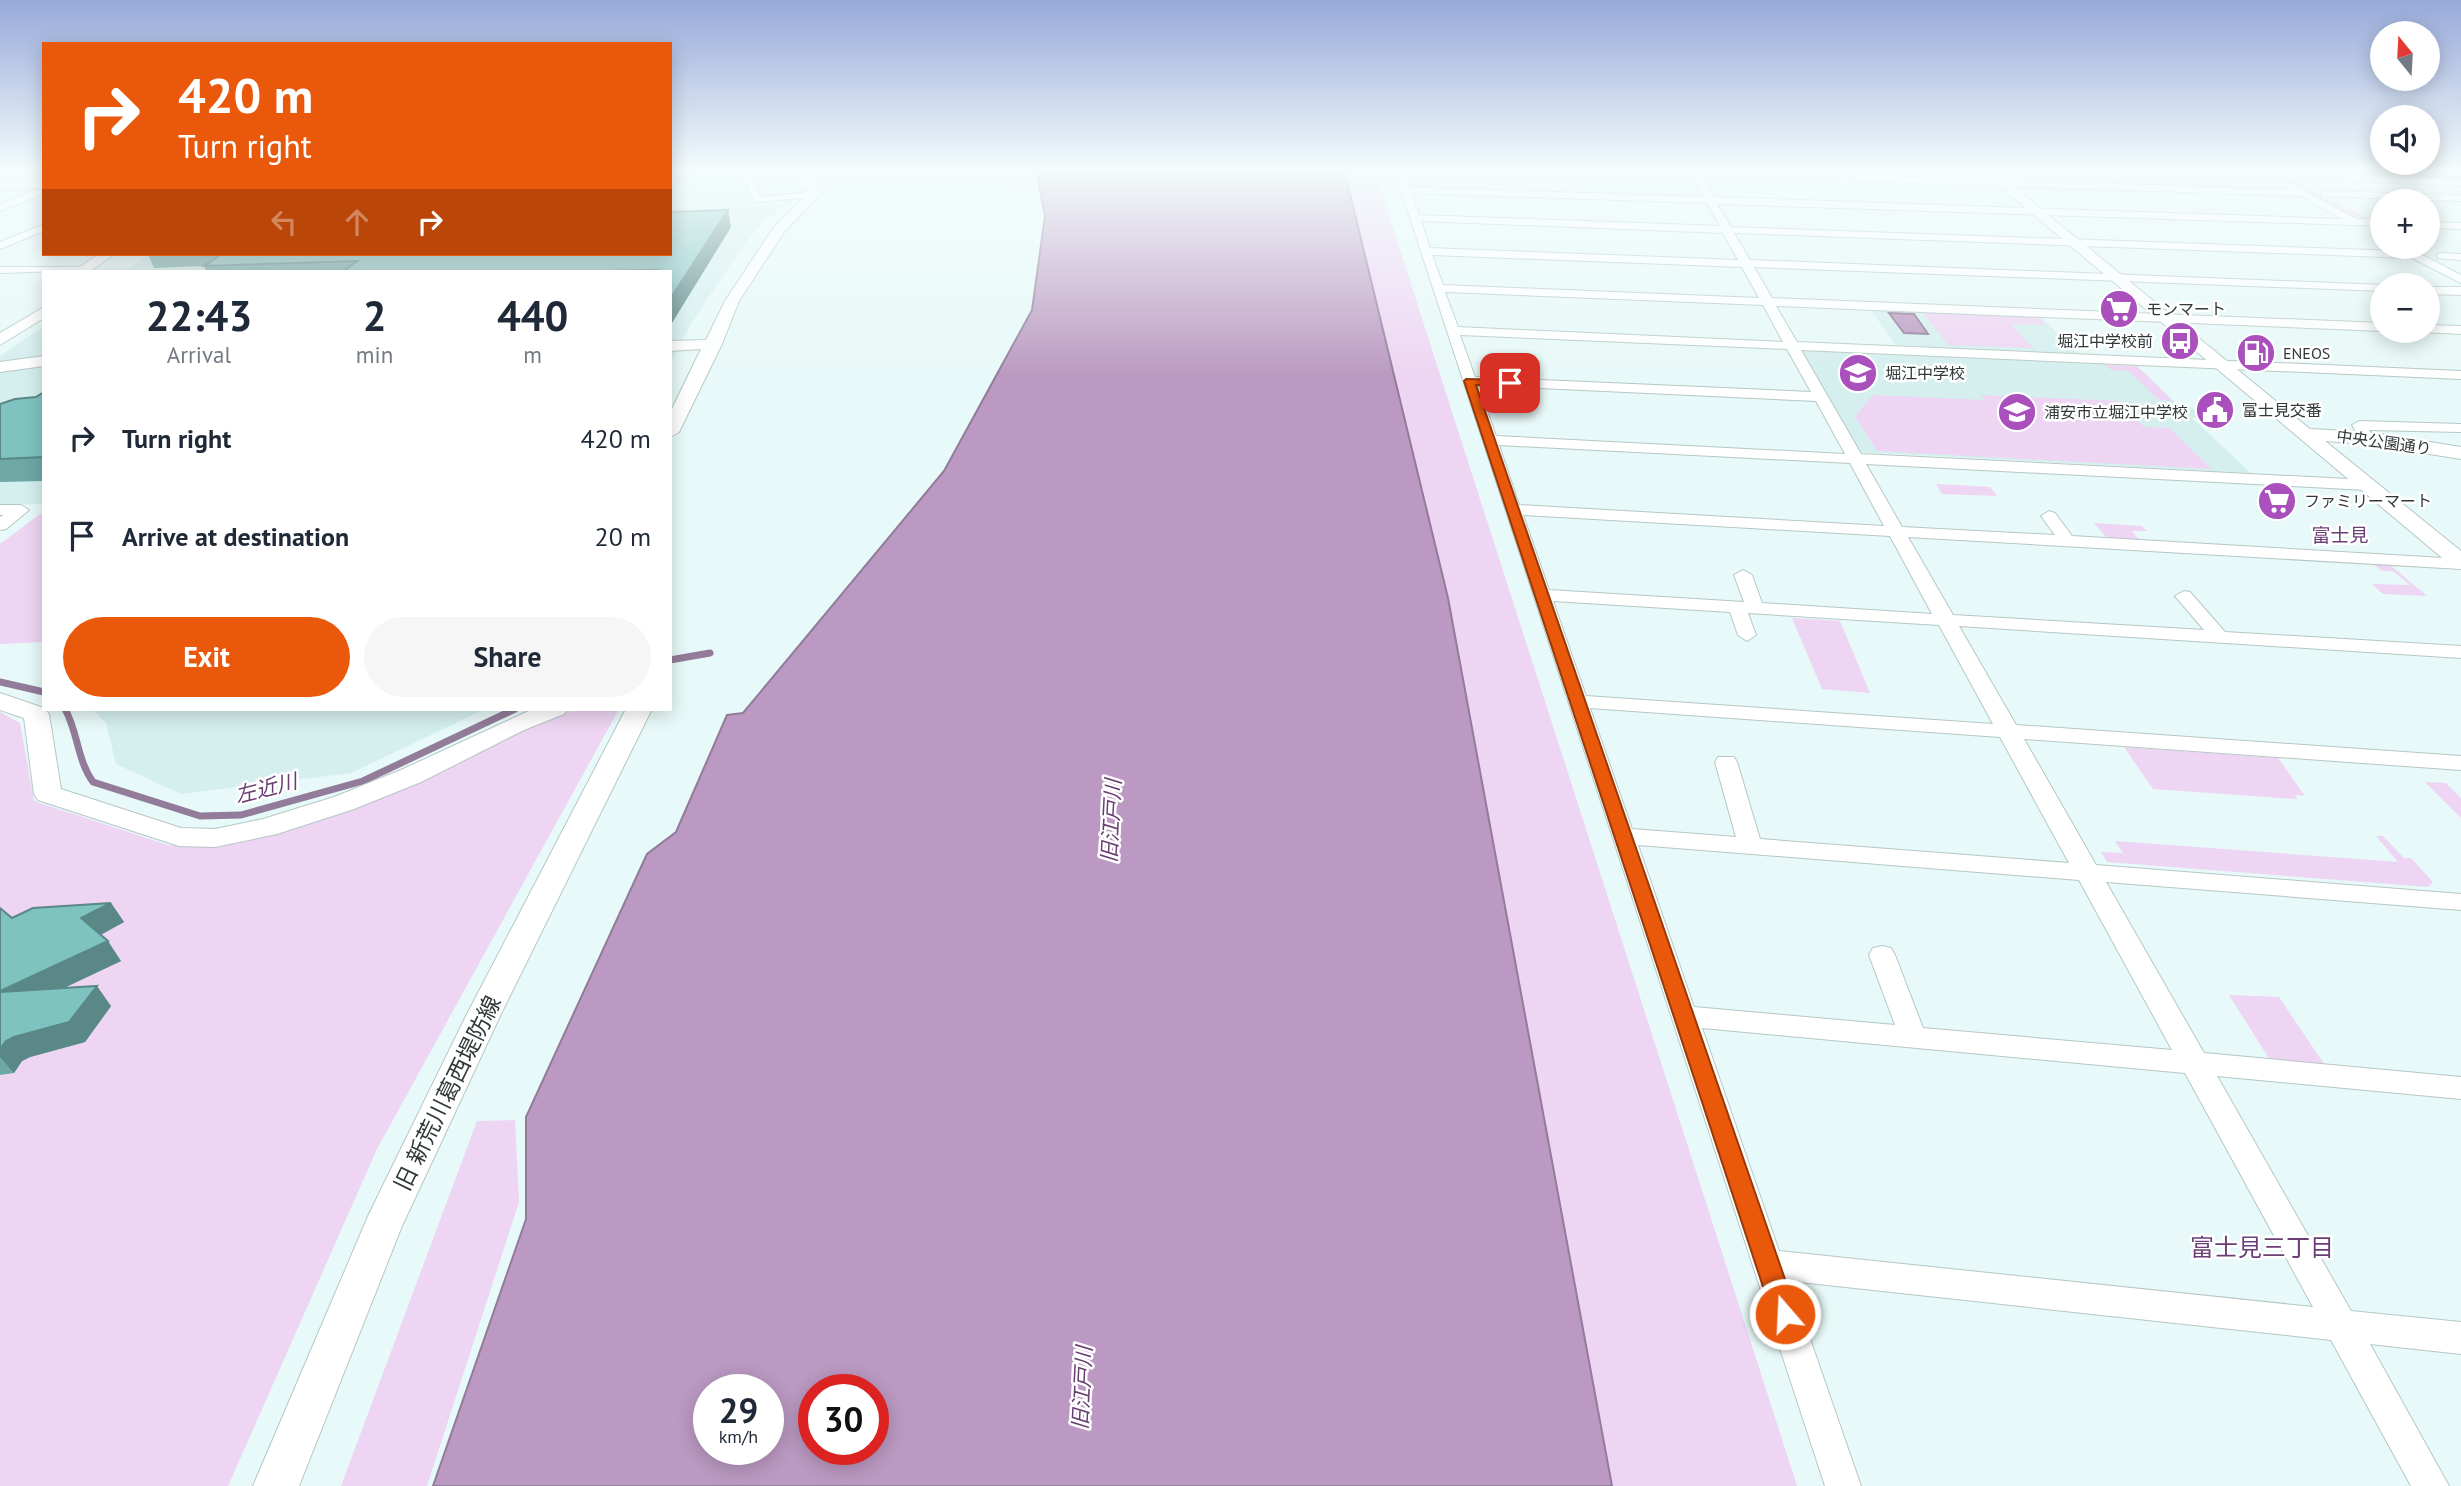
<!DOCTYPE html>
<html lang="en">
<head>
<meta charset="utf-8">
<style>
  :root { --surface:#fff; --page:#f6f6f7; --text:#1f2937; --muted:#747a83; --accent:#ea580c }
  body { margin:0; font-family:"PT Sans","Noto Sans JP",sans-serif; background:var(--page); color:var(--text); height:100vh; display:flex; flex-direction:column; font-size:26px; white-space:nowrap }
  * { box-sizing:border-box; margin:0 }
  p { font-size:23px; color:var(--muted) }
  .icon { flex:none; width:38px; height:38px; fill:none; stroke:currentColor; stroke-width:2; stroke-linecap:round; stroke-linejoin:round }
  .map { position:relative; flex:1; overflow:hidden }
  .details { position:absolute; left:42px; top:270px; width:630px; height:441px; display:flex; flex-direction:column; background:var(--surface); border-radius:0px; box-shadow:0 4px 18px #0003 }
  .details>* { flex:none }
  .guide { position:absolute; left:42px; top:42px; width:630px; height:214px; border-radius:0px; box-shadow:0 4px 18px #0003; background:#ea580c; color:#fff; overflow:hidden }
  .needle { width:46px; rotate:342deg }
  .tools { position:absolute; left:2370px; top:21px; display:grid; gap:14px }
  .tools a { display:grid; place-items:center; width:70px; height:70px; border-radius:50%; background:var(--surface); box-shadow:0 4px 18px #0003; font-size:35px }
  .speed { position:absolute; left:693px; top:1374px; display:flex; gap:14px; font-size:35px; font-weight:700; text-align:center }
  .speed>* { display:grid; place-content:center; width:91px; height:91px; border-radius:50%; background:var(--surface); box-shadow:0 4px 18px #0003; line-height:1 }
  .speed small { font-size:18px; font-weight:400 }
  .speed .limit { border:10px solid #d22; background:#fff; color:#111 }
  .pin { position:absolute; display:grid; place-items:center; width:60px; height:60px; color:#fff; margin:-30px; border-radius:14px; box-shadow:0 4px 10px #0006 }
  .me { position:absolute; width:77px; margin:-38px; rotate:341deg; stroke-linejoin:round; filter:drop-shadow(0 0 5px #0008) }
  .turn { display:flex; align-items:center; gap:24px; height:147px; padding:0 21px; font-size:32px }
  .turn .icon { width:91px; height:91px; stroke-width:2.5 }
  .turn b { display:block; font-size:49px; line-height:60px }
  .lanes { display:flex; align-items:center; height:66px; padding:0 21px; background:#0003; justify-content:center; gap:35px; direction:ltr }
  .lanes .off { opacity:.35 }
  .eta { display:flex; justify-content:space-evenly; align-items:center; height:119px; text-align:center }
  .eta b { font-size:42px; font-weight:600; line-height:49px }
  .primary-button { display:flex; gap:14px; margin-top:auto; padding:14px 21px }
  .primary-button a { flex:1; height:80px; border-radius:42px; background:var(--accent); color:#fff; font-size:28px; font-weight:600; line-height:80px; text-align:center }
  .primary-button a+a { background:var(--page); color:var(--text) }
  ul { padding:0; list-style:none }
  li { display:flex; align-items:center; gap:21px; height:98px; padding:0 21px }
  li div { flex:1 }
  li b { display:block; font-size:26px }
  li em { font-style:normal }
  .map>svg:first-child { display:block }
</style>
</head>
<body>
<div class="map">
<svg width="2461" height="1486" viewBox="0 0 2461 1486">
  <rect width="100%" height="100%" fill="#e7f9f8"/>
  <path fill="#d4efee" d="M670 169H738L753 202 797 197 763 222 743 246 692 322 670 364V271H125L150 254H670Z
    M1870 309 2040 316 2081 355 1896 345Z
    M44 326V504L0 505V356Z
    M1801 349 2137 366 2178 405 2190 406 2203 418H2192L2251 473 1860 452Z
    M92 709H485L351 773 181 794 116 764 106 723Z"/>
  <path fill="#eed5f3" d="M1343 169H1374L1797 1486H1604Z
    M2279 177 2291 178 2371 220 2355 219Z
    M1923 313 2037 316 2046 325 2011 324 2033 348 1948 345Z
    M2105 365 2137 366 2174 402 2158 399 2129 371 2111 370Z
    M1873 395 1985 400 1981 395 2119 401 2144 427 2169 428 2212 469 1877 451 1855 417Z
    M1936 484 1990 487 1997 496 1942 494Z
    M44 511V642L0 644V544Z
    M2094 523 2142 526 2147 531H2132L2140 541 2108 539Z
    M2372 563 2389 564 2427 596 2383 594 2372 584 2410 585 2393 571H2382Z
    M1792 618 1840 621 1870 693 1822 689Z
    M575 709H619L377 1149 228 1486H0V712L20 723 34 801 168 845 209 847 517 733Z
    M2124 747 2278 758 2305 796 2295 795 2297 799 2153 789Z
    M2425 782 2446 783 2461 798V818Z
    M2376 836H2383L2404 858H2411L2433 882 2428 887 2107 862 2101 852 2123 853 2115 841 2398 862Z
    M2229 995 2279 997 2324 1064 2270 1060Z
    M515 1120 519 1202 427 1486H341L477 1121Z"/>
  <path fill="#bb99c2" stroke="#927c99" stroke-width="2" fill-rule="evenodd" d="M1036 169H1344L1448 598 1612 1486H433L526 1219V1117L647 854 676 832 727 715 743 713 944 471 1032 310 1045 216ZM709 1390H768V1449H709ZM814 1390H873V1449H814Z
    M1889 313 1914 314 1928 334 1904 333Z"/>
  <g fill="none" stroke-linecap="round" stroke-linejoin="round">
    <path stroke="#927c99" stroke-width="7" d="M670 660 710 653
      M0 682 44 692
      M65 709C78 732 77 760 93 782L200 816 241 815 363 781 515 709"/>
    <path fill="#bb99c2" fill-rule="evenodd" d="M2368 172 2461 176V184L2364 178 2362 176Z"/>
    <g stroke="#b6c7c6" stroke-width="2">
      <path id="minor" d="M740 169H749L761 197 815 191 820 194 815 197 755 202Z
        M1394 169H1403L1409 187 1704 197 1692 176 1564 172 1560 169H1698L2290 190 2287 187 2292 184 2356 219 2382 220V226L1717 204 1731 227 2399 251 2396 247H2407L2461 275V283L2412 258 1734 233 1750 260 2385 285H2382V291L1754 267 1772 298 2382 323V331L1776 306 1797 342 2461 371V379L1801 350 1861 454 2368 480 2376 485 2368 490 1866 464 1902 527 2055 535 2041 516 2049 511 2055 513 2072 536 2461 559V569L1908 537 1953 615 2204 630 2175 596 2184 591 2190 592 2225 632 2461 646V658L1959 626 2016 725 2461 756V770L2024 739 2096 865 2461 894V910L2106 882 2204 1053 2461 1077V1099L2217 1076 2351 1311 2461 1322V1354L2370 1344 2449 1486H2411L2331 1340 1790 1281 1861 1486H1825ZM1702 176 2301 196 2342 219 1714 197ZM1411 193 1707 203 1720 226 1419 215ZM1421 221 1723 233 1738 260 1430 248ZM1432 255 1742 267 1759 298 1443 285ZM1445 292 1763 305 1783 342 1458 327ZM1460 335 1787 349 1811 392 1475 377ZM1478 385 1816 401 1845 454 1496 436ZM1499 445 1850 463 1884 526 1519 505ZM1523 515 1890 536 1932 614 1762 603 1752 575 1743 570 1734 575 1744 602 1549 590ZM1553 601 1730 612 1738 635 1747 641 1756 635 1748 613 1939 625 1993 724 1586 696ZM1590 708 2000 737 2069 863 1760 839 1737 762 1734 757H1718L1715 762 1736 837 1632 829ZM1638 845 2079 880 2172 1050 1923 1028 1895 955 1891 948 1882 946 1873 948 1869 955 1895 1025 1694 1007ZM1702 1028 2185 1073 2313 1307 1779 1251Z
        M2151 169H2225L2461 180V186L2155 172Z
        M0 182H44V194L0 211V204L41 188H0Z
        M2324 191 2461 195V201L2321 196V192Z
        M2427 222 2461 223V229L2427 228Z
        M44 224V231L0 249V242Z
        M2441 253 2461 254V260L2437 258V254Z
        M0 267H83L89 270 0 273Z
        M2427 287H2461V295L2427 294Z
        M2427 325 2461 326V334L2423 332 2427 331Z
        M2359 421 2461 424V432L2369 430 2374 438 2367 442 2362 441 2352 425Z
        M0 505H21L29 510 6 529 0 530V517L4 515H0Z"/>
    </g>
    <g stroke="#b6c7c6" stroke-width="2">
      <path id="tertiary" d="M797 169H809L821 194 784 232 739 301 722 344 679 432 670 437V413L701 349 670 351V341L706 340 725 301 774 227 809 193Z
        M1979 169H1992L2310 429 2367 432 2461 447V459L2367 444 2325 441 2461 551V568L2453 567Z
        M99 254H115L90 271H74Z
        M44 307V318L0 345V333Z
        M44 356V366L0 372V362Z
        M0 693 44 708 49 714 61 789 181 828 215 829 263 819 334 797 401 770 533 709H568L564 714 524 730 421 782 354 809 277 834 215 847 179 846 38 800 34 794 24 718 0 710Z
        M626 709H652L500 1016 402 1226 299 1486H253L369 1214 466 1016Z"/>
    </g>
    <use href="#minor" fill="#fff" fill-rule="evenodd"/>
    <use href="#tertiary" fill="#fff" fill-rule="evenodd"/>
  </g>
  <path fill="#6da8a5" d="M731 227 670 326V271H206L204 266 154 268 148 254H670Z
    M44 392V481L0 482V404L36 397Z
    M111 903 124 922 100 935 121 961 64 988 111 1006 85 1042 30 1057 22 1061 14 1073 0 1075V908L12 918Z"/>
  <path fill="#598886" d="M728 210 731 227 670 326V299Z
    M111 903 124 922 95 938 81 918Z
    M108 941 121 961 13 1012 0 991Z
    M97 986 111 1006 85 1042 30 1057 22 1061 14 1073 0 1057V1049L6 1041Z"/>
  <path fill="#7fc3c0" stroke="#598886" stroke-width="2" d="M728 210 670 299V271H656L657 270 605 271H344L357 261 204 266 222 254H670V212Z
    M44 392V457L0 459V404L15 399 36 397Z
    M111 903 81 918 108 941 0 991V908L12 918 33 908Z
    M97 986 69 1022 14 1037 6 1041 0 1049V992Z"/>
  <linearGradient id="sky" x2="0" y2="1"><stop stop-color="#96a9d9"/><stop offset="0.45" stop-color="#f4fcfc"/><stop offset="1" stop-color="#f4fcfc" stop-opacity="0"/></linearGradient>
  <rect width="2461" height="377" fill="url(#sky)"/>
  <path fill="#ea580c" stroke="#983908" stroke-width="2" d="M1466 379 1510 380 1515 383 1510 386 1476 385 1797 1314 1793 1322 1785 1325 1776 1322 1772 1314 1464 381Z"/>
  <defs>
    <g id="supermarket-disc" transform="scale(2.0125)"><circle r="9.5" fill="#a950bc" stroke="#fff"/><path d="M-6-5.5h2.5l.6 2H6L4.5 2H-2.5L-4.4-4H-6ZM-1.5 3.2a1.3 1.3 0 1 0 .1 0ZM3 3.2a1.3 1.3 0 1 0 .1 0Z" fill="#fff"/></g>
    <g id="bus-disc" transform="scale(2.0125)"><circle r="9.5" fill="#a950bc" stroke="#fff"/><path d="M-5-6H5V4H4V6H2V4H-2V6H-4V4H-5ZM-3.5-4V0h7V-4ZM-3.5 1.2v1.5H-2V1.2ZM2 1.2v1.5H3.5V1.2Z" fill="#fff"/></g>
    <g id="fuel-disc" transform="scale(2.0125)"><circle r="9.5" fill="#a950bc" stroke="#fff"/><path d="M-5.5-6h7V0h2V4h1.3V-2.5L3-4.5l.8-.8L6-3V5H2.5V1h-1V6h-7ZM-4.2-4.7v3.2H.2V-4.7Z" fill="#fff"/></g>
    <g id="school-disc" transform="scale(2.0125)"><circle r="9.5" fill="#a950bc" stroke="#fff"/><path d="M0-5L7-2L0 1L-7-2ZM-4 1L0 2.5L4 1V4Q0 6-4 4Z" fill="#fff"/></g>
    <g id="civic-disc" transform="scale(2.0125)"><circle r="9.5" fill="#a950bc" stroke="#fff"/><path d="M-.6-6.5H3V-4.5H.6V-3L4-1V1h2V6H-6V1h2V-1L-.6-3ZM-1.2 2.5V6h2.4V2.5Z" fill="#fff"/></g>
  </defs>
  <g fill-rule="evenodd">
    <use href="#supermarket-disc" x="2119" y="309"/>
    <use href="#bus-disc" x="2180" y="341"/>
    <use href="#fuel-disc" x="2256" y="353"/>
    <use href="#school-disc" x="1858" y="373"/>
    <use href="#civic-disc" x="2215" y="410"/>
    <use href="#school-disc" x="2017" y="412"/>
    <use href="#supermarket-disc" x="2277" y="501"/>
  </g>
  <g text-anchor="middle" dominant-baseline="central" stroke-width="5" stroke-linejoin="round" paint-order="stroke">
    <g font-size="16" fill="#323939" stroke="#fff" text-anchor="start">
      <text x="2146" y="309">モンマート</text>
      <text x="2153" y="341" text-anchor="end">堀江中学校前</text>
      <text x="2283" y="353">ENEOS</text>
      <text x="1885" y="373">堀江中学校</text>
      <text x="2242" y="410">富士見交番</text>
      <text x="2044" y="412">浦安市立堀江中学校</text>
      <text x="2304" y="501">ファミリーマート</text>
    </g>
    <g font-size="16" fill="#323939" stroke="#fff">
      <text transform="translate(2384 442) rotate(8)">中央公園通り</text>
    </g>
    <g font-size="19" fill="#6b3f75" stroke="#fff">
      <text x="2340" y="535">富士見</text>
    </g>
    <g font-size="21" font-style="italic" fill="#693e73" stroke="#fff">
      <text transform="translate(266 788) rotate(-14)">左近川</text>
      <text transform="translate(1111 821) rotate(-87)">旧江戸川</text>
      <text transform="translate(1082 1388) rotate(-87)">旧江戸川</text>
    </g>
    <g font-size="23" fill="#323939" stroke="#fff">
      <text transform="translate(447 1093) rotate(-64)">旧 新荒川葛西堤防線</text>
    </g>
    <g font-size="24" fill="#6b3f75" stroke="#fff">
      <text x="2262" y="1247">富士見三丁目</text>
    </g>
  </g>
</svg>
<div class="tools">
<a><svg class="needle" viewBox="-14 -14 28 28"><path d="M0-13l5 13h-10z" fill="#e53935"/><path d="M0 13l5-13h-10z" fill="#747a83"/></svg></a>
<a><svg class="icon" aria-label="sound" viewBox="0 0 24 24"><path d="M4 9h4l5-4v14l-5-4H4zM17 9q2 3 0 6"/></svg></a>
<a>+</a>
<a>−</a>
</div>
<div class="speed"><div>29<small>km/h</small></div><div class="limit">30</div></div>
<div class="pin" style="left:1510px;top:383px;background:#d93025"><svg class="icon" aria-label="arrive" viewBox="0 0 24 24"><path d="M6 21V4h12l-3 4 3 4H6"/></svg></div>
<svg class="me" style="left:1785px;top:1314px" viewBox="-20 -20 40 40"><circle r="17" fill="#ea580c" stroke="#fff" stroke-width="3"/><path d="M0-11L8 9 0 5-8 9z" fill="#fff"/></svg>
<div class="guide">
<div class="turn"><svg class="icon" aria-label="right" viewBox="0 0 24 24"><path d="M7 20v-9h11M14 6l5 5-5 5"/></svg><div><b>420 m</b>Turn right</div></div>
<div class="lanes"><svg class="icon off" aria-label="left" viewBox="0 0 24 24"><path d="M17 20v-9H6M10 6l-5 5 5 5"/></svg><svg class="icon off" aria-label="ahead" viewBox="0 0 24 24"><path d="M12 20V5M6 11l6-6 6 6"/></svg><svg class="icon" aria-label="right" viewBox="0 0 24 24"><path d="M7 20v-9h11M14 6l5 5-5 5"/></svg></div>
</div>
<section class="details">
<div class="eta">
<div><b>22:43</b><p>Arrival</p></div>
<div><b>2</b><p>min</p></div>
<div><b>440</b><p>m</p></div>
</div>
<ul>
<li><svg class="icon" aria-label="right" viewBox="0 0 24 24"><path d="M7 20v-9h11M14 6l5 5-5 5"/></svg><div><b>Turn right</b></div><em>420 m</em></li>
<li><svg class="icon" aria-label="arrive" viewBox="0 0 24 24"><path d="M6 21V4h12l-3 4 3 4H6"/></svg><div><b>Arrive at destination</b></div><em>20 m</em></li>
</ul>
<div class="primary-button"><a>Exit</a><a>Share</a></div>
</section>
</div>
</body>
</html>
